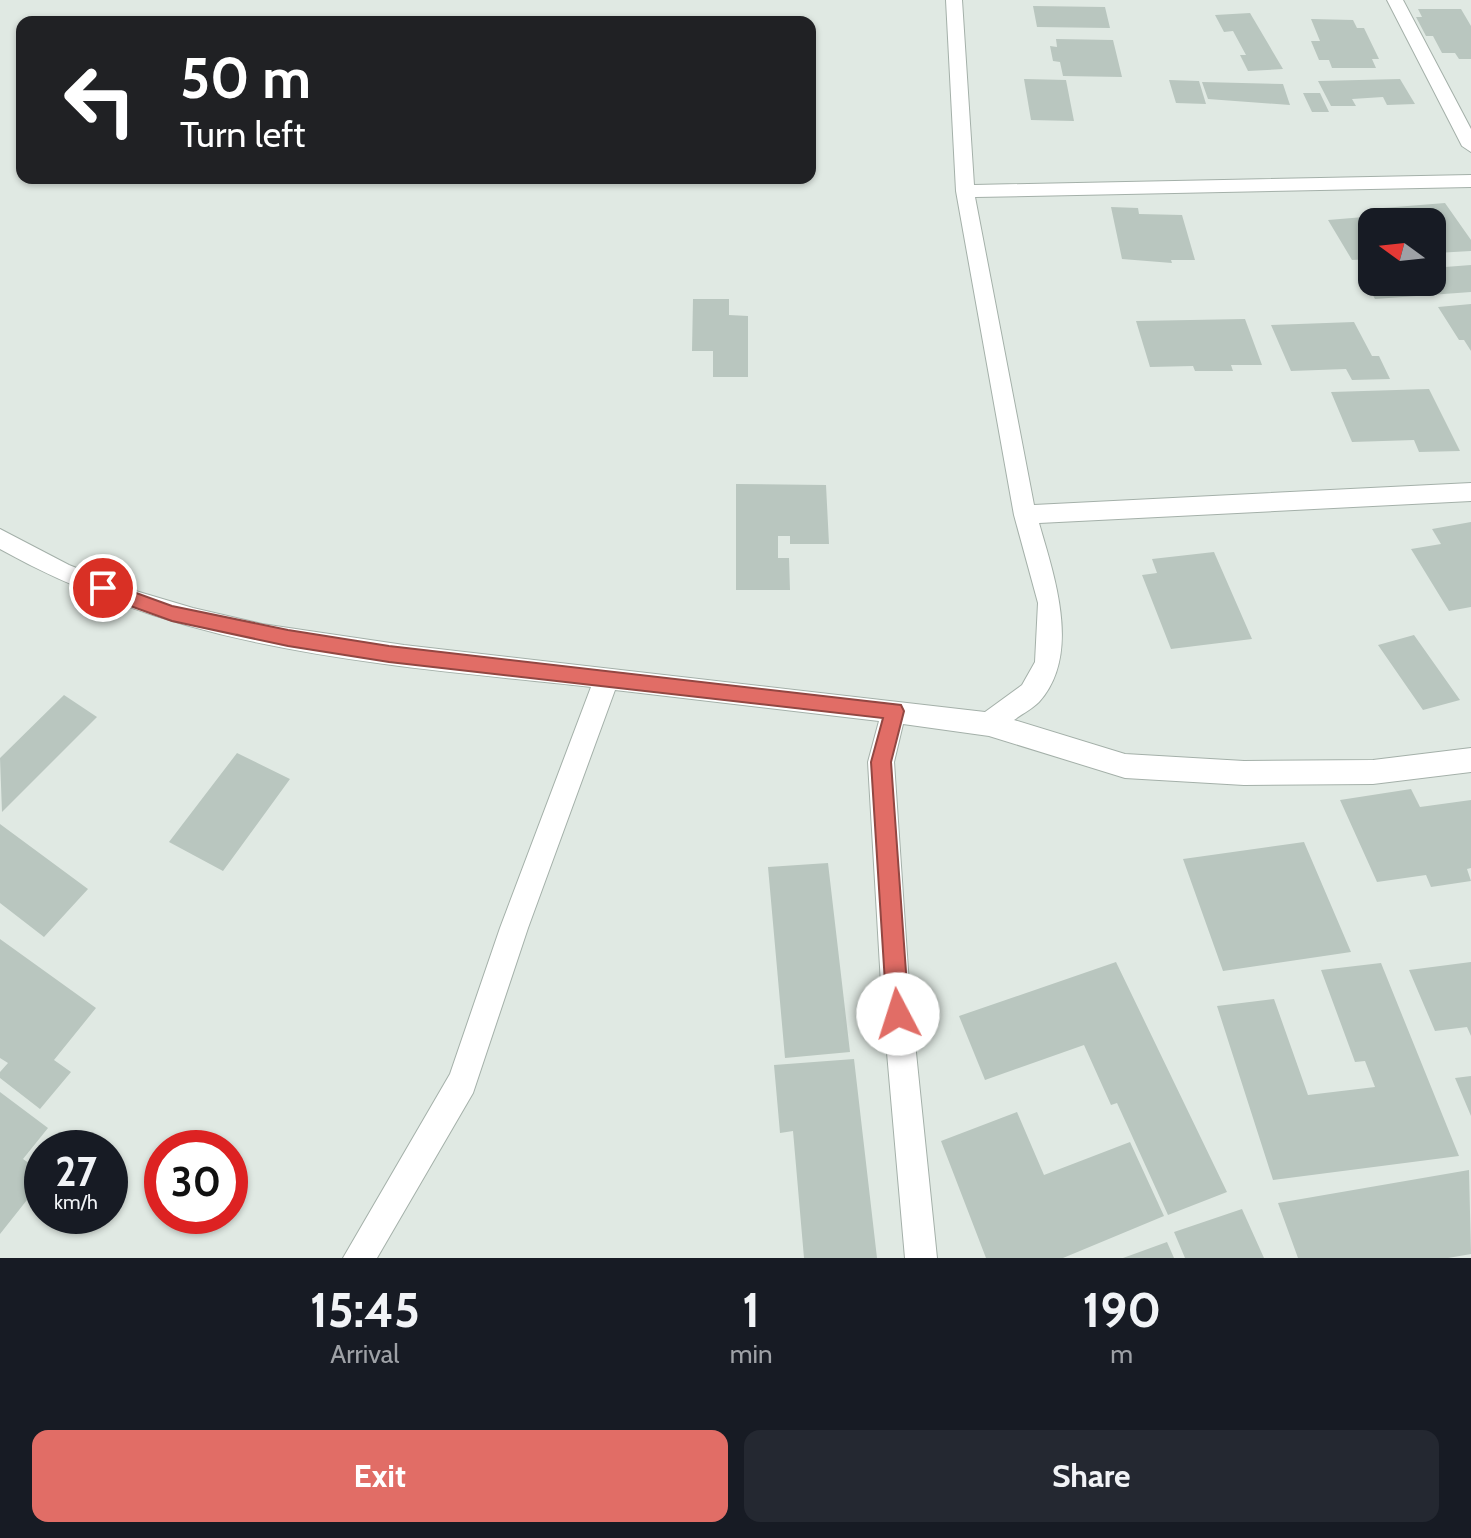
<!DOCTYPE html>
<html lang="en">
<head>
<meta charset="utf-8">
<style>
  :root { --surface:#171b24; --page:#242831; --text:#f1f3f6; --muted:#9ea1a6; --accent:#e16d66 }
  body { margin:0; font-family:Cabin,sans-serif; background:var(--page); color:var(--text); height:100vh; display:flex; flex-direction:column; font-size:30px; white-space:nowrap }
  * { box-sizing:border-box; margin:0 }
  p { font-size:26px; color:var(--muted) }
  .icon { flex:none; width:44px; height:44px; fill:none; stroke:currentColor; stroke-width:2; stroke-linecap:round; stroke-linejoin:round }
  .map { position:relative; height:1258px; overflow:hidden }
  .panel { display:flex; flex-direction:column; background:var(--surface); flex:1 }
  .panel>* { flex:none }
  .guide { position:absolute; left:16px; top:16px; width:800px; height:168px; border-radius:16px; box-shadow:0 2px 6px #0004; background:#202124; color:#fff; overflow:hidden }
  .needle { width:52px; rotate:285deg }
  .fabs { position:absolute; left:1358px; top:208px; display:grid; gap:16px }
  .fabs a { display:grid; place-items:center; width:88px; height:88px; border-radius:16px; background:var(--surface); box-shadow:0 2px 6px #0004; font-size:40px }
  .speed { position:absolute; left:24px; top:1130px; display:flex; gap:16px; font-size:40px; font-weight:700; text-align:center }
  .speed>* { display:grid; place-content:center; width:104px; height:104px; border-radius:50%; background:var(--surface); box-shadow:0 2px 6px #0004; line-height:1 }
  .speed small { font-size:20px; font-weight:400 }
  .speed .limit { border:12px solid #d22; background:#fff; color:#111 }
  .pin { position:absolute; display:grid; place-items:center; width:68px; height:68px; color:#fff; margin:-34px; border:4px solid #fff; border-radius:50%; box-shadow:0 2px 8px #0007 }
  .me { position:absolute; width:88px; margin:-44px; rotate:355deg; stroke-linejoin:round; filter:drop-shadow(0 0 6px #0008) }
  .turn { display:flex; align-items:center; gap:28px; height:168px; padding:0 32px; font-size:36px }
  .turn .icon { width:104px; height:104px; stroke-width:2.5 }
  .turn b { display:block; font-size:56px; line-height:68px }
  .eta { display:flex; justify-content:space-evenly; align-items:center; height:136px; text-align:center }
  .eta b { font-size:48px; font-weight:700; line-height:56px }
  .cta { display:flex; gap:16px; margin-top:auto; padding:16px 32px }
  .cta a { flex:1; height:92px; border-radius:16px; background:var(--accent); color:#fff; font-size:32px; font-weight:700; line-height:92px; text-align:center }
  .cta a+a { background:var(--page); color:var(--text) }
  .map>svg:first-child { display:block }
</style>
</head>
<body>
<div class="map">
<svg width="1471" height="1258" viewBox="0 0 1471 1258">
  <rect width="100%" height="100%" fill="#e0e9e3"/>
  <path fill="#b9c6bf" d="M1033 6 1105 7 1110 28 1037 27Z
    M1418 9H1461L1471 26V59H1459L1455 53H1442L1433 36H1426L1416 17H1422Z
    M1250 13 1283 69 1248 71 1240 55H1246L1233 31 1224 32 1215 15Z
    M1311 19 1353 20 1357 28H1364L1379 59H1372L1376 68H1332L1329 60H1319L1311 41H1320Z
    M1056 39 1113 40 1122 77 1063 76 1060 62 1053 61 1050 46 1057 47Z
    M1024 79 1066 80 1074 121 1031 120Z
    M1400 79 1415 104 1387 105 1383 97 1352 99 1356 106H1331L1318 81Z
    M1169 80 1199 81 1206 104 1176 103Z
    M1202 82 1283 84 1290 105 1208 99Z
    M1303 93H1320L1329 112H1312Z
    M1445 203 1471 240V251L1436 253 1439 258 1432 259V222H1372V259L1352 260 1328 220 1388 215 1383 208Z
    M1111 207 1138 208 1139 214 1182 215 1195 260H1171L1172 263 1122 259Z
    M1471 265V292L1375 299 1361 274 1372 273V282H1432V268Z
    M693 299H729V315L748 316V377H713V351H692Z
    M1471 304V351L1464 340H1459L1438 307Z
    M1245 319 1262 365H1231L1233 371H1195L1193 366 1150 367 1136 321Z
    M1354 322 1372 356H1379L1390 379 1352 380 1346 369 1291 371 1271 325Z
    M1429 389 1460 451 1419 452 1414 440 1352 442 1331 392Z
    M736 484 826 485 829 544H790V536H778V558H789L790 590H736Z
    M1471 522V607L1449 611 1411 549 1441 544 1432 529Z
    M1214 552 1252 639 1171 649 1142 575 1157 573 1152 559Z
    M1414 635 1460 700 1423 710 1378 645Z
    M64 695 97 717 2 812 0 758Z
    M237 753 290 779 223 871 169 842Z
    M1411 789 1420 807 1471 800V868L1467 869 1471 881 1431 887 1426 875 1377 882 1340 800Z
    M0 824 88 889 44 937 0 903Z
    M1304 842 1351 952 1223 971 1183 859Z
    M828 863 850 1052 785 1058 768 867Z
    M0 939 96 1008 54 1060 71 1072 40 1109 0 1078V1072L8 1063 0 1058Z
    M1116 962 1227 1192 1168 1215 1117 1103 1111 1105 1084 1045 985 1080 959 1016Z
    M1471 962V1036L1467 1027 1435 1031 1409 970Z
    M1381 963 1459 1156 1273 1180 1217 1006 1274 999 1308 1095 1375 1087 1365 1061 1355 1062 1321 970Z
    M854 1059 877 1258H804L793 1131 780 1133 774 1065Z
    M1471 1076V1116L1455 1078Z
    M0 1092 48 1128 23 1159 42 1172V1181L0 1234Z
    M1017 1112 1044 1175 1130 1142 1164 1216 1063 1258H986L941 1141Z
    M1469 1170 1471 1254 1448 1258H1298L1278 1203Z
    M1242 1209 1264 1258H1185L1174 1232Z
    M1167 1242 1174 1258H1123Z"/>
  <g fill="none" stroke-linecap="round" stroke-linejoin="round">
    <g stroke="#a4b0a9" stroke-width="2">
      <path id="minor" d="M946 0H962L974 185 1471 175V187L975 197 1034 505 1471 483V501L1039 523C1054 576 1082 654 1039 702 1032 709 1022 714 1014 720L1125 754 1244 761 1373 760 1471 748V772L1373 784 1244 785 1125 778 989 736 903 724 894 762 909 984 937 1258H905L881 984 868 762 879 721 615 690 528 928 473 1093 377 1258H343L450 1074 500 928 591 687C383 664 188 654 0 549V529L69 565 129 589 193 608 262 624 404 645 985 712 1022 685 1035 662 1038 603 1014 515 956 191Z
        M1387 0H1403L1471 129V152L1462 146Z"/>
    </g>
    <use href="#minor" fill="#fff" fill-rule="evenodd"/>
  </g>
  <path fill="#e16d66" stroke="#924742" stroke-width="2" d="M103 581 172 606 288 630 389 646 901 705 904 711 891 762 909 1014 906 1022 898 1025 890 1022 887 1014 871 762 883 718 389 662 288 646 172 621 97 594 95 588 97 583Z"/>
</svg>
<div class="fabs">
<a><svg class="needle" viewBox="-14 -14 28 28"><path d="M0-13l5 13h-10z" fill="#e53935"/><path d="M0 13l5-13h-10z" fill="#9ea1a6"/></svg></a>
</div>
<div class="speed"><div>27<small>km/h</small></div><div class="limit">30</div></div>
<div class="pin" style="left:103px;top:588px;background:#d93025"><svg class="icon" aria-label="arrive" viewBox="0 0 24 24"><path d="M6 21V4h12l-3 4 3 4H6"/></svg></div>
<svg class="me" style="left:898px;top:1014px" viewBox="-20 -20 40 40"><circle r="19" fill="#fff"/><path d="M0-13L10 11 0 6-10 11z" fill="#e16d66"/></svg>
<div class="guide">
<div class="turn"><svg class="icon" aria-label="left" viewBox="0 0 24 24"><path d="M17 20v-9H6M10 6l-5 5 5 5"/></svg><div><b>50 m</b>Turn left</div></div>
</div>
</div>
<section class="panel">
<div class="eta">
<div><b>15:45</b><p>Arrival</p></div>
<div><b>1</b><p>min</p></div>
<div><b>190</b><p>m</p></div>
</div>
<div class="cta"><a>Exit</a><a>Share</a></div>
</section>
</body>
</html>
